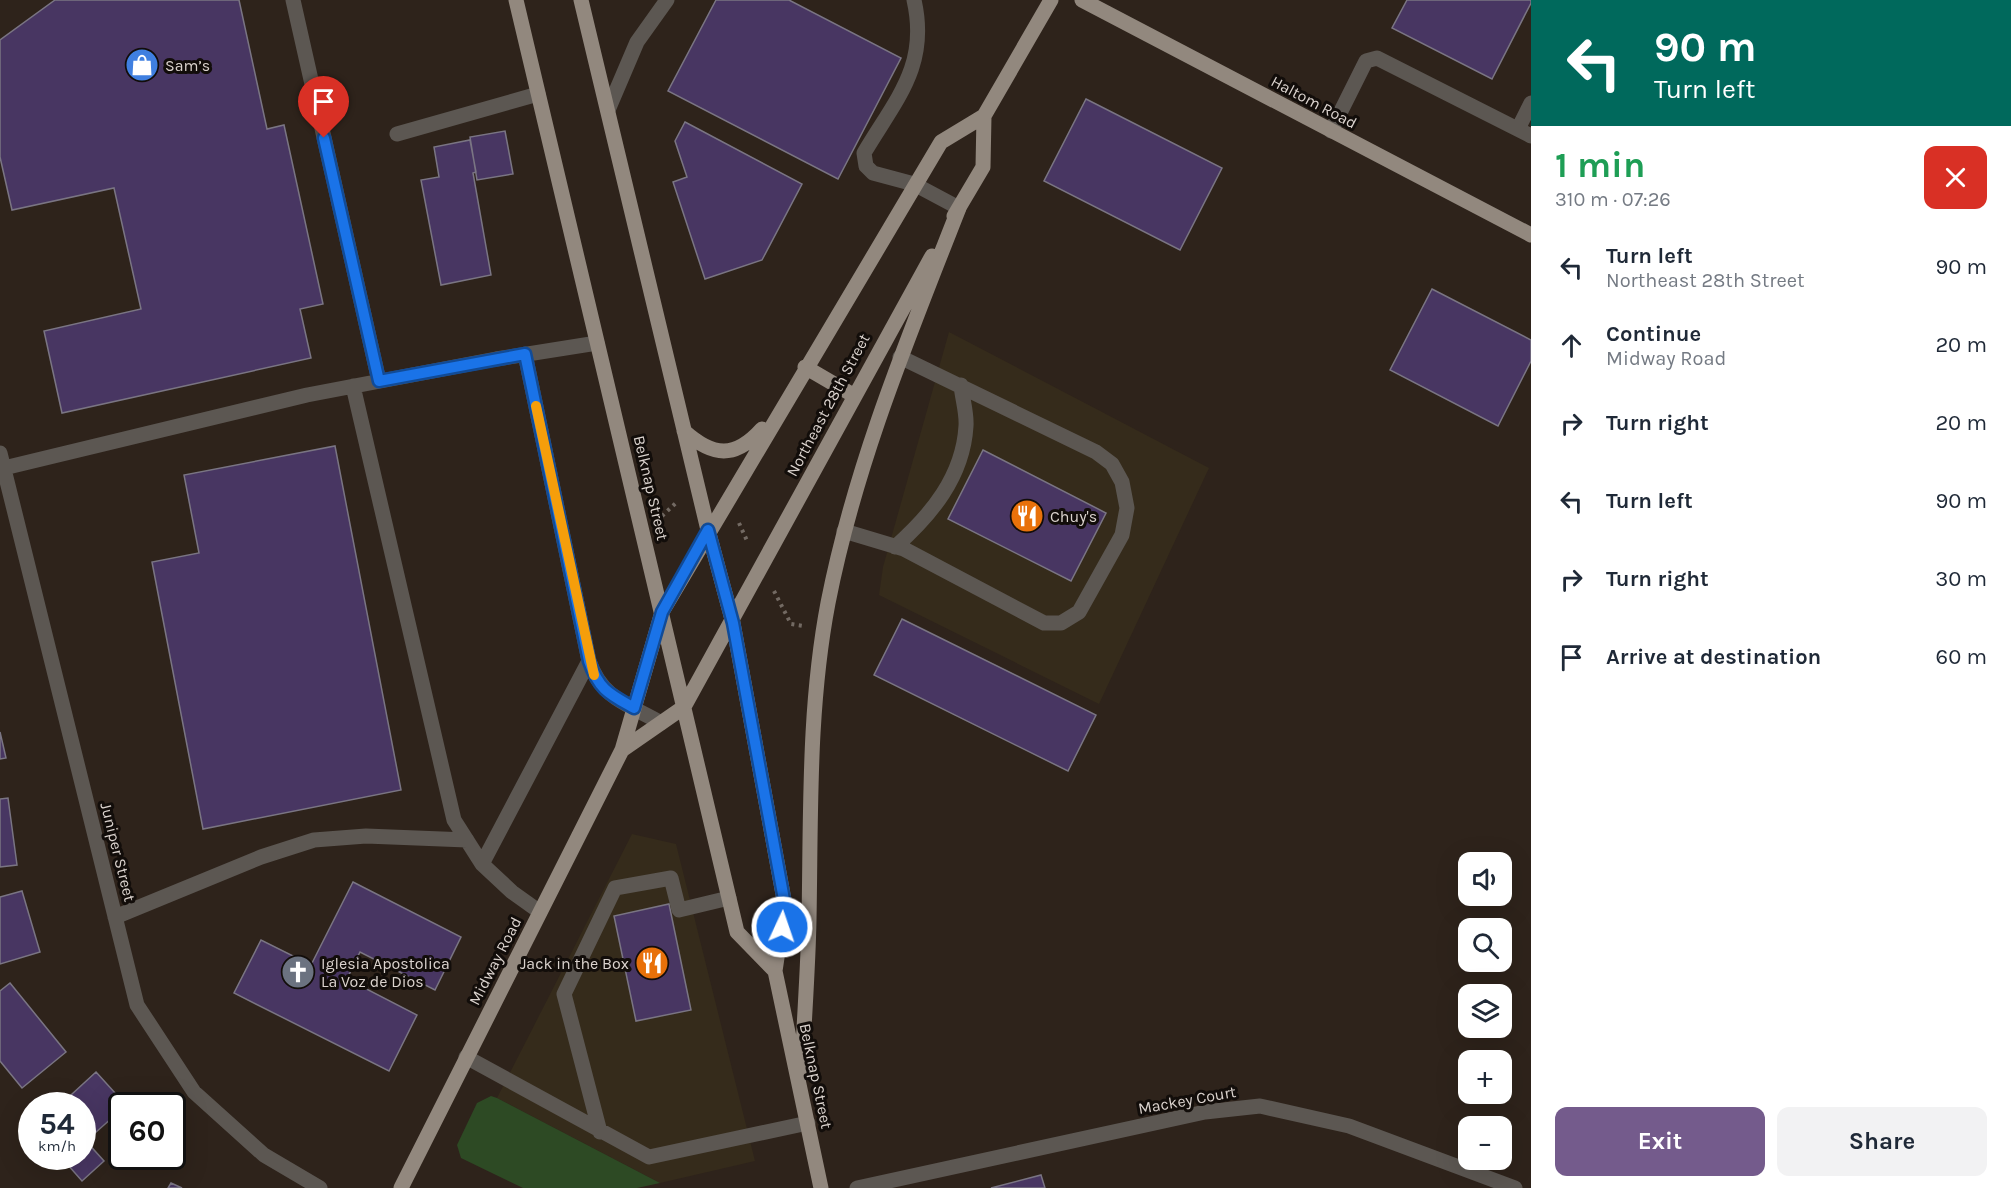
<!DOCTYPE html>
<html lang="en">
<head>
<meta charset="utf-8">
<style>
  :root { --surface:#fff; --page:#f2f2f3; --text:#1f2937; --muted:#747a83; --accent:#745b8c }
  body { margin:0; font-family:Karla,sans-serif; background:var(--page); color:var(--text); height:100vh; display:flex; flex-direction:column; font-size:22px; white-space:nowrap }
  * { box-sizing:border-box; margin:0 }
  p { font-size:20px; color:var(--muted) }
  .icon { flex:none; width:33px; height:33px; fill:none; stroke:currentColor; stroke-width:2; stroke-linecap:round; stroke-linejoin:round }
  .map { position:relative; flex:1; overflow:hidden }
  .details { display:flex; flex-direction:column; background:var(--surface); width:480px }
  .details>* { flex:none }
  .hud { background:#00695c; color:#fff; overflow:hidden }
  .tools { position:absolute; left:1458px; top:852px; display:grid; gap:12px }
  .tools a { display:grid; place-items:center; width:54px; height:54px; border-radius:12px; background:var(--surface); box-shadow:0 6px 24px #0002; font-size:30px }
  .speed { position:absolute; left:18px; top:1092px; display:flex; gap:12px; font-size:30px; font-weight:700; text-align:center }
  .speed>* { display:grid; place-content:center; width:78px; height:78px; border-radius:50%; background:var(--surface); box-shadow:0 6px 24px #0002; line-height:1 }
  .speed small { font-size:15px; font-weight:400 }
  .speed .limit { border:3px solid #111; border-radius:9px; background:#fff; color:#111 }
  .pin { position:absolute; display:grid; place-items:center; width:51px; height:51px; color:#fff; margin:-62px -26px; border-radius:50% 50% 50% 0; rotate:-45deg; box-shadow:0 0 6px #0007 }
  .pin .icon { rotate:45deg }
  .me { position:absolute; width:66px; margin:-33px; rotate:3deg; stroke-linejoin:round; filter:drop-shadow(0 0 4px #0008) }
  .turn { display:flex; align-items:center; gap:21px; height:126px; padding:0 24px; font-size:27px }
  .turn .icon { width:78px; height:78px; stroke-width:2.5 }
  .turn b { display:block; font-size:42px; line-height:51px }
  .round { display:grid; place-items:center; flex:none; width:63px; height:63px; border-radius:12px; background:var(--page) }
  .headline { display:flex; align-items:center; justify-content:space-between; height:102px; padding:0 24px }
  h1 { font-size:36px; font-weight:700; line-height:45px; color:#1e9e55 }
  .button { display:flex; gap:12px; margin-top:auto; padding:12px 24px }
  .button a { flex:1; height:69px; border-radius:12px; background:var(--accent); color:#fff; font-size:24px; font-weight:700; line-height:69px; text-align:center }
  .button a+a { background:var(--page); color:var(--text) }
  ul { padding:0; list-style:none }
  li { display:flex; align-items:center; gap:18px; height:78px; padding:0 24px }
  li div { flex:1 }
  li b { display:block; font-size:22px }
  li em { font-style:normal }
  main { display:flex; flex:1; min-height:0 }
  .map>svg:first-child { display:block }
</style>
</head>
<body>
<main>
<div class="map">
<svg width="1531" height="1188" viewBox="0 0 1531 1188">
  <rect width="100%" height="100%" fill="#2e231b"/>
  <path fill="#352b1b" d="M949 332 1209 468 1099 704 879 595 883 567Z
    M632 834 676 844 755 1161 660 1183 497 1098Z"/>
  <path fill="#2d4a24" d="M491 1096 497 1098 660 1183 637 1188H523L461 1158 457 1145 477 1103Z"/>
  <path fill="#483662" stroke="#7a7583" stroke-width="1.5" d="M55 0H239L267 129 284 125 323 304 300 309 311 358 62 413 44 331 141 309 114 188 12 210 0 157V40Z
    M716 0H789L901 58 838 179 668 91Z
    M1407 0H1531V3L1492 79 1392 28Z
    M1086 99 1222 168 1180 250 1044 181Z
    M685 122 802 184 762 260 705 279 673 182 687 177 675 141Z
    M505 131 513 174 477 180 470 137Z
    M470 140 476 172 473 173 491 275 441 285 421 180 439 177 434 147Z
    M1432 289 1531 340V361L1498 426 1390 370Z
    M335 446 401 790 203 829 152 562 199 553 184 475Z
    M983 450 1106 513 1071 581 948 519Z
    M902 619 1096 715 1068 771 874 675Z
    M0 732 6 758 0 759Z
    M8 798 17 865 0 867V799Z
    M353 882 461 937 435 990 360 952 347 979 417 1015 389 1071 234 993 261 940 311 965Z
    M22 891 40 952 0 964V897Z
    M669 904 691 1010 636 1021 614 916Z
    M10 983 66 1052 22 1088 0 1061V991Z
    M96 1072 126 1105 122 1106V1109L86 1141 104 1161 82 1181 60 1156H82V1106H59Z
    M1041 1175 1045 1188H991Z
    M171 1183 182 1188H168Z"/>
  <g fill="none" stroke-linecap="round" stroke-linejoin="round">
    <path stroke="#736a63" stroke-width="4" stroke-dasharray="3 4.5" stroke-linecap="butt" d="M662 516 678 501
      M739 523 748 543
      M774 591 791 624 804 626"/>
    <path stroke="#5c5752" stroke-width="15" d="M293 0 379 381
      M914 0C929 66 896 99 864 153L866 166 873 173 914 184 959 208
      M608 110 637 42 667 0
      M1518 129 1531 103
      M1331 131 1366 61 1377 58 1531 136
      M397 134 538 94
      M525 354 589 661C602 699 628 704 661 723
      M353 386 454 820 482 864 512 892 540 912
      M0 453 137 1005 194 1092 264 1155 320 1188
      M4 468 307 395 496 359 597 343
      M844 531 904 549 1044 623H1061L1079 612 1122 535 1127 508 1122 482 1112 464 1096 452 900 357
      M895 547C931 515 963 477 966 426 967 413 962 398 961 385
      M482 864 589 661
      M115 917 261 857 314 840 366 836 467 840
      M466 1057 649 1157 808 1123
      M600 1132 564 994 615 888 671 878 679 910 729 898
      M857 1188 1205 1112 1260 1106 1349 1126 1515 1188"/>
    <path stroke="#92887e" stroke-width="15" d="M516 0 737 932 775 971
      M581 0 708 530 733 623 785 905 775 971 821 1188
      M1082 0 1531 235
      M954 216 983 167 984 116 1051 0
      M805 367 853 395
      M684 431C713 457 735 459 762 429
      M622 750 684 707 932 256
      M802 1069C804 1020 808 970 809 920 811 813 808 708 828 603 855 465 908 338 959 208
      M401 1188 622 750 662 612 941 142 984 116"/>
  </g>
  <g fill="none" stroke-linecap="round" stroke-linejoin="round">
    <g stroke="#114b97" stroke-width="15">
      <path id="route" d="M324 138 379 381 525 354 589 661C599 690 609 694 634 708L662 612 708 530 733 623 785 905 782 927"/>
    </g>
    <use href="#route" stroke="#1a73e8" stroke-width="10"/>
    <path stroke="#f59e0b" stroke-width="10" d="M536 406 594 675"/>
  </g>
  <defs>
    <g id="shop-disc" transform="scale(1.725)"><circle r="9.5" fill="#3f7fe0" stroke="#120d0a"/><path d="M-5-2.5h2.3a2.7 3.5 0 0 1 5.4 0H5L5.5 6h-11ZM-1.5-2.5h3a1.5 2.3 0 0 0-3 0Z" fill="#fff"/></g>
    <g id="restaurant-disc" transform="scale(1.725)"><circle r="9.5" fill="#e8710a" stroke="#120d0a"/><path d="M-5-6h1v4h1v-4h1v4h1v-4h1v5L-1.5 .5V6h-2V.5L-5-1ZM5-6V6H3V1.5H1.5Q1.5-4 5-6Z" fill="#fff"/></g>
    <g id="church-disc" transform="scale(1.725)"><circle r="9.5" fill="#6b7280" stroke="#120d0a"/><path d="M-1.2-6h2.4v3.5h3.3v2.4h-3.3V6h-2.4V-.1h-3.3v-2.4h3.3Z" fill="#fff"/></g>
  </defs>
  <g fill-rule="evenodd">
    <use href="#shop-disc" x="142" y="65"/>
    <use href="#restaurant-disc" x="1027" y="516"/>
    <use href="#restaurant-disc" x="652" y="963"/>
    <use href="#church-disc" x="298" y="972"/>
  </g>
  <g text-anchor="middle" dominant-baseline="central" stroke-width="6" stroke-linejoin="round" paint-order="stroke">
    <g font-size="16" fill="#dbd3ce" stroke="#120d0a" text-anchor="start">
      <text x="165" y="65">Sam’s</text>
      <text x="1050" y="516">Chuy's</text>
      <text x="321" y="963">Iglesia Apostolica<tspan x="321" dy="18">La Voz de Dios</tspan></text>
      <text x="629" y="963" text-anchor="end">Jack in the Box</text>
    </g>
    <g font-size="16" fill="#dbd3ce" stroke="#120d0a">
      <text transform="translate(1314 102) rotate(28)">Haltom Road</text>
      <text transform="translate(828 405) rotate(-62)">Northeast 28th Street</text>
      <text transform="translate(651 488) rotate(77)">Belknap Street</text>
      <text transform="translate(118 852) rotate(76)">Juniper Street</text>
      <text transform="translate(495 961) rotate(-63)">Midway Road</text>
      <text transform="translate(816 1076) rotate(78)">Belknap Street</text>
      <text transform="translate(1187 1100) rotate(-10)">Mackey Court</text>
    </g>
  </g>
</svg>
<div class="tools">
<a><svg class="icon" aria-label="sound" viewBox="0 0 24 24"><path d="M4 9h4l5-4v14l-5-4H4zM17 9q2 3 0 6"/></svg></a>
<a><svg class="icon" aria-label="search" viewBox="0 0 24 24"><circle cx="10" cy="10" r="6"/><path d="M15 15l6 6"/></svg></a>
<a><svg class="icon" aria-label="layers" viewBox="0 0 24 24"><path d="M12 4l9 5-9 5-9-5zM3 14l9 5 9-5"/></svg></a>
<a>+</a>
<a>−</a>
</div>
<div class="speed"><div>54<small>km/h</small></div><div class="limit">60</div></div>
<div class="pin" style="left:324px;top:138px;background:#d93025"><svg class="icon" aria-label="arrive" viewBox="0 0 24 24"><path d="M6 21V4h12l-3 4 3 4H6"/></svg></div>
<svg class="me" style="left:782px;top:927px" viewBox="-20 -20 40 40"><circle r="17" fill="#1a73e8" stroke="#fff" stroke-width="3"/><path d="M0-11L8 9 0 5-8 9z" fill="#fff"/></svg>
</div>
<section class="details">
<div class="hud">
<div class="turn"><svg class="icon" aria-label="left" viewBox="0 0 24 24"><path d="M17 20v-9H6M10 6l-5 5 5 5"/></svg><div><b>90 m</b>Turn left</div></div>
</div>
<div class="headline"><div><h1>1 min</h1><p>310 m · 07:26</p></div><a class="round" style="background:#d93025;color:#fff"><svg class="icon" aria-label="close" viewBox="0 0 24 24"><path d="M6 6l12 12M18 6L6 18"/></svg></a></div>
<ul>
<li><svg class="icon" aria-label="left" viewBox="0 0 24 24"><path d="M17 20v-9H6M10 6l-5 5 5 5"/></svg><div><b>Turn left</b><p>Northeast 28th Street</p></div><em>90 m</em></li>
<li><svg class="icon" aria-label="ahead" viewBox="0 0 24 24"><path d="M12 20V5M6 11l6-6 6 6"/></svg><div><b>Continue</b><p>Midway Road</p></div><em>20 m</em></li>
<li><svg class="icon" aria-label="right" viewBox="0 0 24 24"><path d="M7 20v-9h11M14 6l5 5-5 5"/></svg><div><b>Turn right</b></div><em>20 m</em></li>
<li><svg class="icon" aria-label="left" viewBox="0 0 24 24"><path d="M17 20v-9H6M10 6l-5 5 5 5"/></svg><div><b>Turn left</b></div><em>90 m</em></li>
<li><svg class="icon" aria-label="right" viewBox="0 0 24 24"><path d="M7 20v-9h11M14 6l5 5-5 5"/></svg><div><b>Turn right</b></div><em>30 m</em></li>
<li><svg class="icon" aria-label="arrive" viewBox="0 0 24 24"><path d="M6 21V4h12l-3 4 3 4H6"/></svg><div><b>Arrive at destination</b></div><em>60 m</em></li>
</ul>
<div class="button"><a>Exit</a><a>Share</a></div>
</section>
</main>
</body>
</html>
